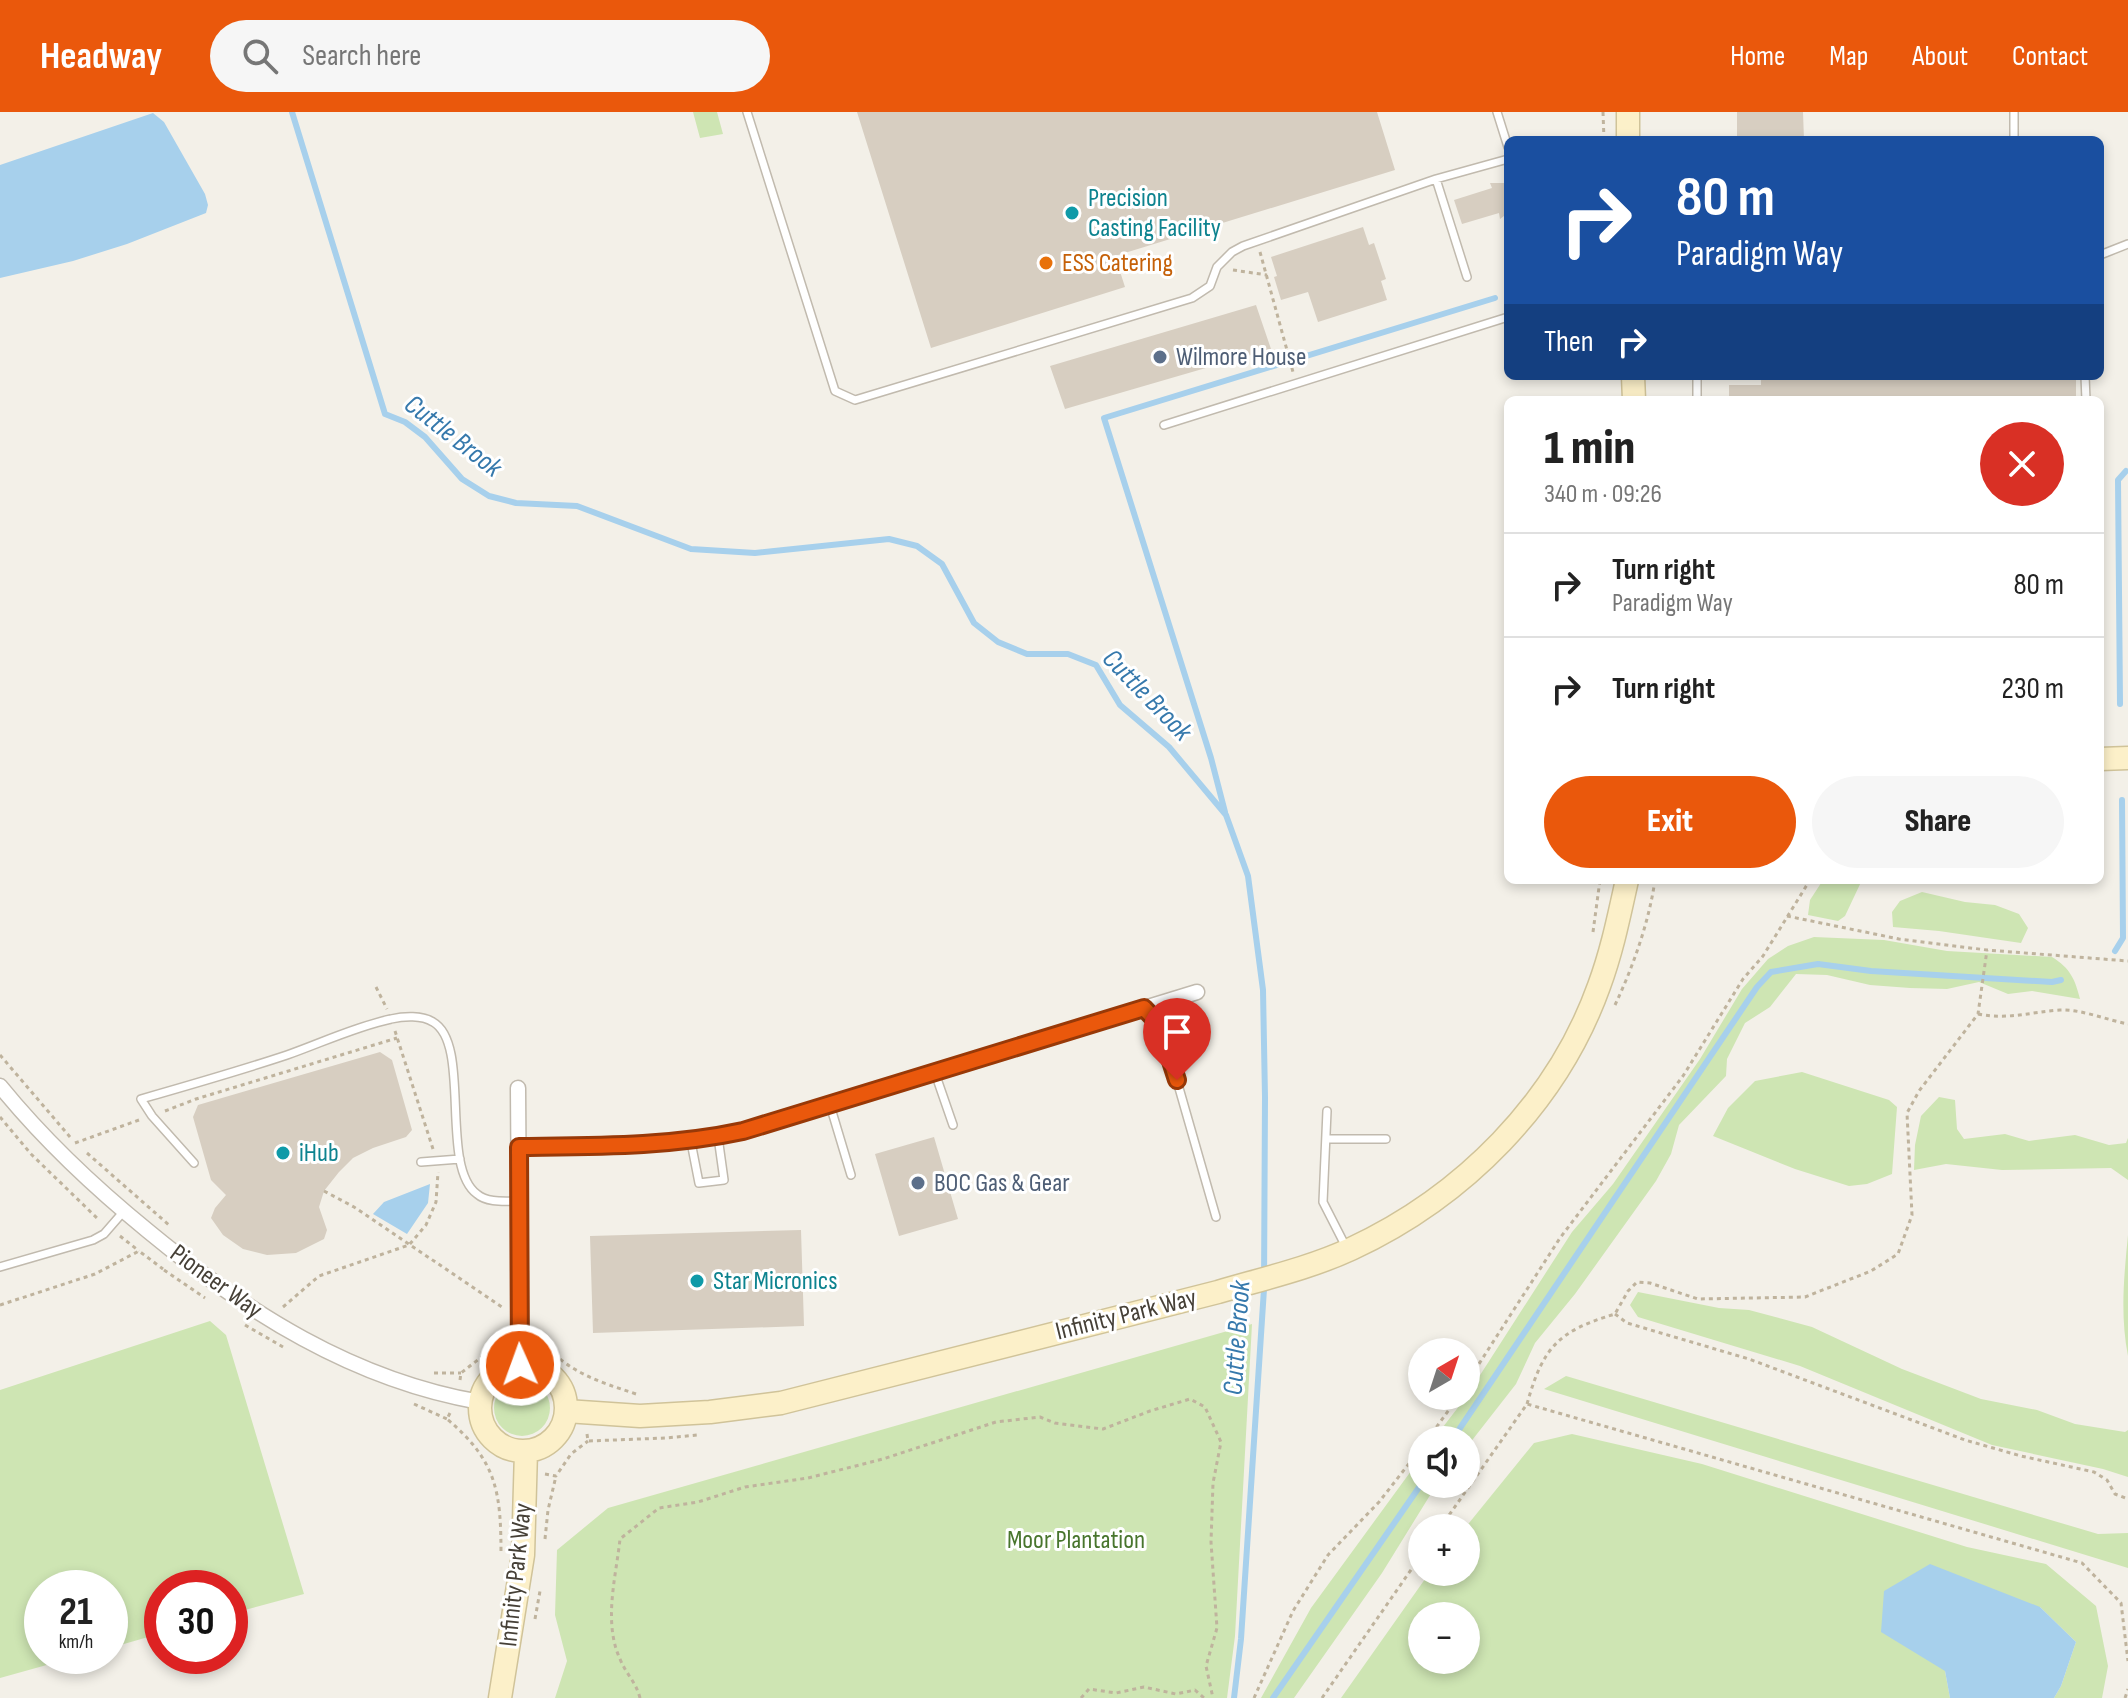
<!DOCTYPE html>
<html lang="en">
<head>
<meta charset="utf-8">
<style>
  :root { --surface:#fff; --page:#f6f6f6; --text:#222; --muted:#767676; --line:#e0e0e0; --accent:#ea580c }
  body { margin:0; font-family:"Sofia Sans Condensed",sans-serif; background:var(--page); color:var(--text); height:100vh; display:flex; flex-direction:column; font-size:30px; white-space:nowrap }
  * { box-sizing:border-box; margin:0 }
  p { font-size:26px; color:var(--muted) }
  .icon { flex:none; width:44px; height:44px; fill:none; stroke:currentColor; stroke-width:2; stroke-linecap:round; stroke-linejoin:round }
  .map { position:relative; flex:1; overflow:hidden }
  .side { position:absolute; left:1504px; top:284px; width:600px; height:488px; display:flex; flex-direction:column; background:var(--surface); border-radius:12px; box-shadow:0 4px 12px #0003 }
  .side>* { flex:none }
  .guide { position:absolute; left:1504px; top:24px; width:600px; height:244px; border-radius:12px; box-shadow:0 4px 12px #0003; background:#1a4fa0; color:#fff; overflow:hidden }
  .needle { width:52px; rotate:39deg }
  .fabs { position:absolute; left:1408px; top:1226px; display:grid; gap:16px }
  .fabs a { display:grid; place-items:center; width:72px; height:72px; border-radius:50%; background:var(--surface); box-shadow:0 4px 12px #0003; font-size:40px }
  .speed { position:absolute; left:24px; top:1458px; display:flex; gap:16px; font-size:40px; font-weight:700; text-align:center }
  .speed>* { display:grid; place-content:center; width:104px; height:104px; border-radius:50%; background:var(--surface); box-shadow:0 4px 12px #0003; line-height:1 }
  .speed small { font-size:20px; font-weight:400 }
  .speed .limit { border:12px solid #d22; background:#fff; color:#111 }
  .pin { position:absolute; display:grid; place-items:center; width:68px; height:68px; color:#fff; margin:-82px -34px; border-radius:50% 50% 50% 0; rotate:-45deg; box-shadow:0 0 8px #0007 }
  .pin .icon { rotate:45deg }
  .me { position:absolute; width:88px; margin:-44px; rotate:358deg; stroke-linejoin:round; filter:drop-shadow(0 0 6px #0008) }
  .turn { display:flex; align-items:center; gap:28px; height:168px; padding:0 40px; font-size:36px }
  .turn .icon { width:104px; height:104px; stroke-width:2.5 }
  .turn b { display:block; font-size:56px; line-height:68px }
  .then { display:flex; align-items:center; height:76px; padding:0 40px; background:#0003; gap:16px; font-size:30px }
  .round { display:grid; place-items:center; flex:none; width:84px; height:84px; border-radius:42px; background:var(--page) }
  .summary { display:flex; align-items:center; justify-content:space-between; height:136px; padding:0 40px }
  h1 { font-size:48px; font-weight:800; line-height:60px }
  .action { display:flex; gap:16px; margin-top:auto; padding:16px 40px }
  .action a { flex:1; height:92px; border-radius:48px; background:var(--accent); color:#fff; font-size:32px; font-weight:800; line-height:92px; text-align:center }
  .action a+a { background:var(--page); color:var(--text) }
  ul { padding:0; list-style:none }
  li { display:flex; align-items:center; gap:24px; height:104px; padding:0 40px; border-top:2px solid var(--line) }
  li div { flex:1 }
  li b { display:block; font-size:30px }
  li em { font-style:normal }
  header { display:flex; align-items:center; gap:48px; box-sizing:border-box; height:112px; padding:0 40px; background:var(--accent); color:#fff }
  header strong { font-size:38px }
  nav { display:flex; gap:44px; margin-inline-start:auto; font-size:28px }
  .search { width:560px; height:72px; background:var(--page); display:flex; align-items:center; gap:20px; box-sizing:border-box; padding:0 28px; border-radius:44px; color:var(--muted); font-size:30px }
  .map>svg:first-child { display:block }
</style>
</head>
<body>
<header>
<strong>Headway</strong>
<div class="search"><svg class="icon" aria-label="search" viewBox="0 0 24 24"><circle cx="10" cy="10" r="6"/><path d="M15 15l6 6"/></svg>Search here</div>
<nav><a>Home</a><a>Map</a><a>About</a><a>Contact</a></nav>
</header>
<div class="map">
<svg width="2128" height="1586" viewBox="0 0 2128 1586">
  <rect width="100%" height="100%" fill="#f3f0e8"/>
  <path fill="#cee5b3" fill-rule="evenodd" d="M693 0H717L723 22 700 26Z
    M1823 768H1862L1845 804 1838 809 1808 803 1810 788Z
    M1922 780 1965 790 1995 793 2019 802 2028 816 2021 831 1939 819 1893 815 1892 800 1900 789Z
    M1814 825 1884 828 1947 839 2052 845C2070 856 2075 867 2080 887L2032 879 2008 882 1979 870 1947 877 1910 876 1870 873 1827 863 1796 862 1770 895 1745 911 1727 947 1726 964 1679 1013 1671 1042 1656 1069 1575 1182 1535 1231 1516 1272 1466 1336V1328H1433L1466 1285 1572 1120 1613 1072 1700 947 1742 877 1768 847 1788 834Z
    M1802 960 1889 988 1897 995 1892 1062 1867 1072 1849 1074 1795 1057 1713 1024 1728 996 1755 969Z
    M1939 985 1955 988 1957 1017 1964 1027 2005 1022 2029 1029 2075 1023 2109 1033 2126 1031 2128 1026V1068L2111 1056 2002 1058 1946 1052 1914 1058 1915 1033 1921 1004Z
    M2128 1123V1244C2120 1203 2124 1164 2128 1123Z
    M1638 1180 1719 1196 1749 1198 1812 1215 1902 1257 1981 1287 2037 1298 2075 1312 2125 1320 2128 1318V1365L2103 1357 1992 1333 1800 1254 1638 1205 1630 1193Z
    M210 1209 226 1223 304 1482 230 1502V1476H162V1521L110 1536V1476H42V1544H79L0 1566V1278Z
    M1252 1212 1235 1524 1227 1586H555L567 1549 555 1503 557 1438 608 1396Z
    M1566 1264 2098 1422 2128 1421V1456L1544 1277Z
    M494 1296a28 28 0 1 1 56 0a28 28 0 1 1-56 0Z
    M1572 1322 1702 1352 1967 1435 2046 1452 2096 1494 2108 1554 2102 1586H2054L2061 1574 2076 1530 2040 1495 1945 1559 1950 1586H1341L1430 1460H1466L1465 1416 1534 1331ZM1422 1504H1466V1548H1422Z
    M1422 1344V1372H1437L1382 1461 1294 1586H1261L1311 1496Z"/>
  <path fill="#a7d0ec" d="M153 1 164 10 205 82 208 93 206 101 127 132 73 149 0 166V53Z
    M430 1072 428 1091 407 1122 373 1102 384 1090Z
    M1930 1452 2040 1495 2076 1530 2061 1574 2054 1586H1950L1945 1559 1881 1520 1884 1479Z"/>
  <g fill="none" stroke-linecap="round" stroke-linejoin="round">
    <path stroke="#a7d0ec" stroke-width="6" d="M292 0 385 302 405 310 425 325 462 367 489 384 516 391 577 394 691 437 755 441 889 427 917 434 942 452 974 511 998 530 1027 542H1068L1096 553 1120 593 1169 635 1226 703 1248 764 1263 878 1265 985 1264 1177 1241 1527 1234 1586
      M2120 592 2118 368 2126 359
      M1225 700 1211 646 1104 306 1495 186
      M2115 839 2123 826 2122 688
      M1452 1328 1757 875 1771 860 1818 852 1871 859 2052 870 2061 868
      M1273 1586 1422 1371"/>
  </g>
  <path fill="#d7cec1" d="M857 0H1377L1395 58 1115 144 1125 175 931 236Z
    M1737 0H1803L1804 28H1737Z
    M1490 71H1508V101L1500 107 1499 101 1462 112 1454 88 1492 76Z
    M1363 115 1369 133 1374 131 1386 167 1381 169 1387 188 1318 210 1308 180 1281 188 1274 165 1277 164 1271 145Z
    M1256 193 1271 237 1065 297 1050 254Z
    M1761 264H2076V288H1729V273H1761Z
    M380 940 392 948 412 1018 406 1025 373 1036 353 1046 339 1060 324 1079 319 1095 327 1118 324 1127 296 1141 267 1143 243 1137 223 1123 211 1106 215 1096 226 1083 211 1068 193 1005 198 993Z
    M934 1025 958 1107 899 1124 875 1042Z
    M801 1118 804 1214 593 1221 590 1124Z"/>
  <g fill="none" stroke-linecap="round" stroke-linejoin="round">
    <g stroke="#c1baae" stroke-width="10">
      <path id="lane" d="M747 0 835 279 855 288 1192 186 1210 174 1217 155 1232 140 1243 134 1436 67 1508 47
        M1497 0 1508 35
        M2014 0V28
        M1436 67 1467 165
        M2100 143 2128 132
        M1697 264V288
        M2085 264 2086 288
        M1164 313 1508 205
        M1145 898 1159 912 1169 941 1216 1105
        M935 961 953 1013
        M830 993 851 1063
        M1327 999 1323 1090 1346 1135
        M1327 1027H1386
        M691 1030 699 1071 724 1068 718 1025
        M421 1050 460 1047
        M194 1051 152 1004 141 987C190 973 239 959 287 943 321 931 357 914 391 907 404 904 422 903 433 910 472 932 439 1054 477 1082 487 1091 505 1089 518 1089
        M0 1155 93 1128 104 1122 124 1099"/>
    </g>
    <g stroke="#c1baae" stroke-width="17">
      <path id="street" d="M0 974C44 1028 94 1075 148 1119 246 1200 353 1268 480 1290
        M518 976 520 1253
        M519 1035C594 1033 669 1035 743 1019L1197 880"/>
    </g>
    <g stroke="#d0c399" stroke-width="25">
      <path id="secondary" d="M1628 0V28
        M1633 264 1634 288
        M2100 647 2128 646
        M480 1296a43 43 0 1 1 86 0a43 43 0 1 1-86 0Z
        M566 1299 640 1304 710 1300 781 1291 1218 1180C1262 1167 1310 1156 1351 1137 1463 1085 1557 991 1599 874 1612 839 1619 804 1627 768
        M500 1586 523 1443 526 1339"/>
    </g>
    <path stroke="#bfb39d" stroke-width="3" stroke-dasharray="4 4" stroke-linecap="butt" d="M1603 0 1604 28
      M1260 140 1293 260
      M1233 158 1267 163
      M1787 804 1899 827 1987 838 2128 849
      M1593 820 1600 768
      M376 875 387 897
      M1615 893C1633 855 1649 810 1655 768
      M1978 902C2009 908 2030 900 2060 898 2081 897 2107 908 2128 912
      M395 919 433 1037
      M0 943 70 1025
      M165 999 196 987 397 926
      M0 1005 31 1042 98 1107
      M75 1031 139 1008
      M87 1041 169 1113
      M324 1079 354 1095 502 1195
      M120 1124 139 1139
      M164 1158 205 1186
      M0 1193 95 1162 139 1139 163 1157
      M283 1195 319 1164 409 1133 426 1113 436 1090 438 1060
      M1615 1202 1627 1211 1749 1247 1965 1328 2021 1344 2094 1360 2107 1368 2115 1382 2128 1387
      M245 1213 283 1235
      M535 1231 542 1230C570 1261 597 1269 636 1282
      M434 1261H461
      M460 1268 461 1261 498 1232H504
      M1466 1272 1560 1126 1683 964 1743 867 1763 844 1810 768
      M414 1292 447 1307
      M1527 1292C1543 1235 1558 1219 1615 1202L1628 1179 1637 1170 1650 1171 1698 1187 1805 1185 1871 1159 1898 1142 1912 1103 1907 1001 1919 979 1978 902 1987 838
      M450 1301 447 1307C497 1349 501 1380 501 1443
      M587 1322 588 1329 666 1326 697 1323
      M1427 1328 1459 1284
      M545 1362 556 1364 571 1342 588 1329
      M1440 1416 1527 1292 2082 1451 2121 1491 2128 1549
      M545 1427 548 1398 556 1364
      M535 1507 540 1479
      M640 1586C636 1570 626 1562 620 1547 603 1510 616 1465 620 1427L659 1396 698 1390 745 1375 808 1366 883 1347 996 1310 1040 1305 1055 1311 1103 1317 1150 1299 1190 1287 1205 1295 1221 1330 1213 1371 1211 1430 1217 1516 1206 1554 1213 1586
      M1081 1586 1089 1577 1116 1581 1144 1575 1176 1582 1195 1578 1204 1586
      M1254 1586 1293 1499 1328 1443 1379 1390 1422 1335
      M1322 1586 1422 1442
      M2125 1586 2128 1577"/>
    <use href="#lane" stroke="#fff" stroke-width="7"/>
    <use href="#street" stroke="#fff" stroke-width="14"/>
    <use href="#secondary" stroke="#fcf0c9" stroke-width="22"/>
  </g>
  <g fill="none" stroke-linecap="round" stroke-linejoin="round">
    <g stroke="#983908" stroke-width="20">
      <path id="route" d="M520 1253 519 1035C594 1034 669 1035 743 1019L1144 896 1159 912 1177 968"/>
    </g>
    <use href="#route" stroke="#ea580c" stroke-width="14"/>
  </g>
  <g fill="#0f9aa8" stroke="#fff" stroke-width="3">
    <circle cx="1072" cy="101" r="8"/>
    <circle cx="283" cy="1041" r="8"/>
    <circle cx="697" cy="1169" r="8"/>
  </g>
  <circle fill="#e8710a" stroke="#fff" stroke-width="3" cx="1046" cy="151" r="8"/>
  <g fill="#5c6f8a" stroke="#fff" stroke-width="3">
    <circle cx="1160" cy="245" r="8"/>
    <circle cx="918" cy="1071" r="8"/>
  </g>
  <g text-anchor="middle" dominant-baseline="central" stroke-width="6" stroke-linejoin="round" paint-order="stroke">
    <g font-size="26" fill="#0d838f" stroke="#fff" text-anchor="start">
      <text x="1088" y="86">Precision<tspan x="1088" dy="30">Casting Facility</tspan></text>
      <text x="299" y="1041">iHub</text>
      <text x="713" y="1169">Star Micronics</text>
    </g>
    <g font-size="26" fill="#c56008" stroke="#fff" text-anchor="start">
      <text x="1062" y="151">ESS Catering</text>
    </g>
    <g font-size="26" fill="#4e5e75" stroke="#fff" text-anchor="start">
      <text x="1176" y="245">Wilmore House</text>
      <text x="934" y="1071">BOC Gas &amp; Gear</text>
    </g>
    <g font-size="26" fill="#464037" stroke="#fff">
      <text transform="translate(216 1170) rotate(36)">Pioneer Way</text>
      <text transform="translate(1126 1203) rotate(-14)">Infinity Park Way</text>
      <text transform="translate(516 1463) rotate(-84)">Infinity Park Way</text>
    </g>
    <g font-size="26" fill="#48752d" stroke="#fff">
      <text x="1076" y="1428">Moor Plantation</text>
    </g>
    <g font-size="28" font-style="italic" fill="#3679ac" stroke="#fff">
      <text transform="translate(453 324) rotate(38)">Cuttle Brook</text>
      <text transform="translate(1147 583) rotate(46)">Cuttle Brook</text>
      <text transform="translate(1237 1226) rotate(-86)">Cuttle Brook</text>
    </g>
  </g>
</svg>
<div class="fabs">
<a><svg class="needle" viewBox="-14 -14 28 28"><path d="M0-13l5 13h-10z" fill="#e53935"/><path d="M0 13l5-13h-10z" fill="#767676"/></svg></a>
<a><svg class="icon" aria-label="sound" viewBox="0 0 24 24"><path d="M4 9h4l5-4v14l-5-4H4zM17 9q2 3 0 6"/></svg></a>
<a>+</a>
<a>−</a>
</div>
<div class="speed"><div>21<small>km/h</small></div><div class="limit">30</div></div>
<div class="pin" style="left:1177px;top:968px;background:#d93025"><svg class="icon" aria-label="arrive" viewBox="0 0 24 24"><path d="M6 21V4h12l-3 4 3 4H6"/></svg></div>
<svg class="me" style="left:520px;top:1253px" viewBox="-20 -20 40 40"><circle r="17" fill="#ea580c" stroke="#fff" stroke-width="3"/><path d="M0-11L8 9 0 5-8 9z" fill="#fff"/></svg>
<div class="guide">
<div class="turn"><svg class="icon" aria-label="right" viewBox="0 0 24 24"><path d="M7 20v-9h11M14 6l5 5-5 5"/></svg><div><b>80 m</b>Paradigm Way</div></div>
<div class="then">Then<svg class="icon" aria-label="right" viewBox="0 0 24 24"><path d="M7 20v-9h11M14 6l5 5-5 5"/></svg></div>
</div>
<section class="side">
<div class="summary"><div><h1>1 min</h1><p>340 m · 09:26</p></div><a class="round" style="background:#d93025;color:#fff"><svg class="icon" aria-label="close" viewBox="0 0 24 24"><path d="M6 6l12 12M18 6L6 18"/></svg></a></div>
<ul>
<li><svg class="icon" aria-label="right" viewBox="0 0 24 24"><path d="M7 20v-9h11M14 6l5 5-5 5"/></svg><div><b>Turn right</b><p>Paradigm Way</p></div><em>80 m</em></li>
<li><svg class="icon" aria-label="right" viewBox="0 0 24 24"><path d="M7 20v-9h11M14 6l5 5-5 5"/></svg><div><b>Turn right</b></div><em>230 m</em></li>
</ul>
<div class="action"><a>Exit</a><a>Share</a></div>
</section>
</div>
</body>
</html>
